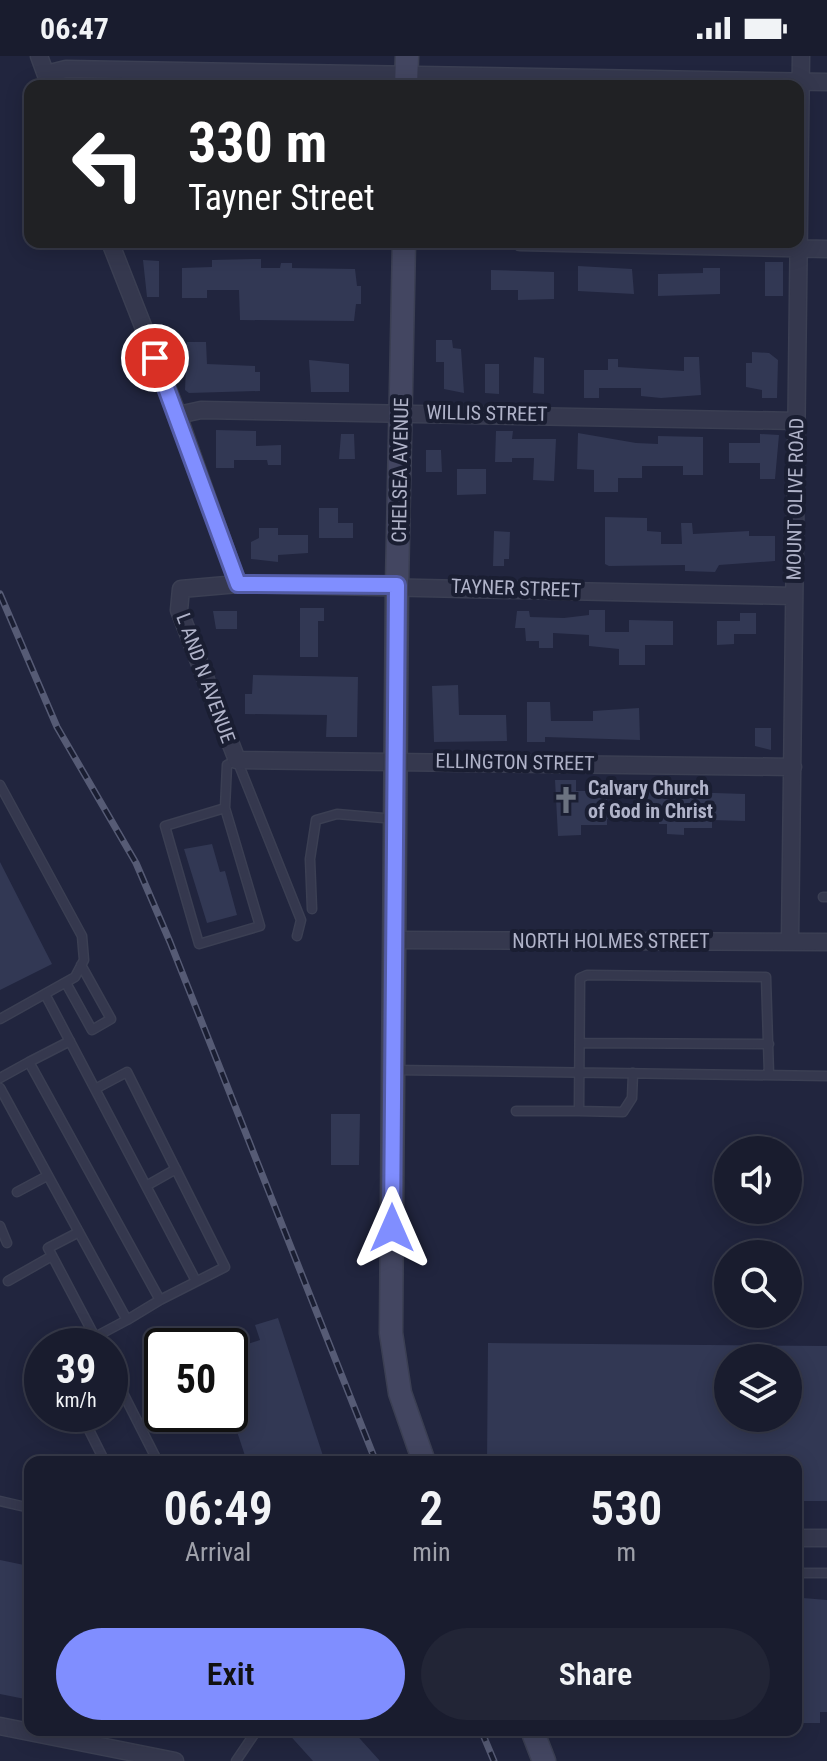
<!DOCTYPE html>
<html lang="en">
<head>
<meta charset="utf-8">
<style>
  :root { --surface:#191c2e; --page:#222536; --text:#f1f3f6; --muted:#9fa1aa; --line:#373a4a; --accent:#808eff }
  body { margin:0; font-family:"Roboto Condensed",sans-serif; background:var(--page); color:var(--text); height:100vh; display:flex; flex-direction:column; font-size:30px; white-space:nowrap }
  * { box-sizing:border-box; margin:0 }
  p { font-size:26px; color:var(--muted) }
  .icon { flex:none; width:44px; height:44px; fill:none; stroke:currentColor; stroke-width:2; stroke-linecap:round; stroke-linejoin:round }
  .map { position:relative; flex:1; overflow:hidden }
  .sheet { position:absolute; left:24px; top:1400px; width:778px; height:280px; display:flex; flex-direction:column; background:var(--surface); border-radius:16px; box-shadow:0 4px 20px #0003,0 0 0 2px var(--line) }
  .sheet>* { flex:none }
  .hud { position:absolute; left:24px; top:24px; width:780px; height:168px; border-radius:16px; box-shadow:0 4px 20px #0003,0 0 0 2px var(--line); background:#202124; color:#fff; overflow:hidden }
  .tools { position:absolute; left:714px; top:1080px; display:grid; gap:16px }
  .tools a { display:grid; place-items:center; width:88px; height:88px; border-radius:50%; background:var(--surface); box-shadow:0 4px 20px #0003,0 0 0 2px var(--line); font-size:40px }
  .speed { position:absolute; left:24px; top:1272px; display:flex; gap:16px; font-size:40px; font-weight:700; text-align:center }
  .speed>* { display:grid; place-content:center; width:104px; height:104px; border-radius:50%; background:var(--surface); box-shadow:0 4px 20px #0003,0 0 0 2px var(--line); line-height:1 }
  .speed small { font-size:20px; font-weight:400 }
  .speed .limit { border:4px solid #111; border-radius:12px; background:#fff; color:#111 }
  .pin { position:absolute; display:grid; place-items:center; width:68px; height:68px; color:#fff; margin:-34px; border:4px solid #fff; border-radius:50%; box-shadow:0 2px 8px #0007 }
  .me { position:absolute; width:88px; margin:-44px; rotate:0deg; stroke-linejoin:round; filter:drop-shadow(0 0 6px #0008) }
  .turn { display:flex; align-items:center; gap:28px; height:168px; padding:0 32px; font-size:36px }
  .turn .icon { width:104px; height:104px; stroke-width:2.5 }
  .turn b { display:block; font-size:56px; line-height:68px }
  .eta { display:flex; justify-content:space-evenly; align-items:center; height:136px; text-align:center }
  .eta b { font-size:48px; font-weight:600; line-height:56px }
  .button { display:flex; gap:16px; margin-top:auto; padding:16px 32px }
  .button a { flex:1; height:92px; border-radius:48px; background:var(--accent); color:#111; font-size:32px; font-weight:600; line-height:92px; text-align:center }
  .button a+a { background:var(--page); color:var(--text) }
  .status { display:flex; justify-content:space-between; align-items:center; height:56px; padding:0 40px; background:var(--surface); direction:ltr }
  .status svg { height:22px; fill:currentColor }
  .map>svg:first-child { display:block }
</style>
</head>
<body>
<div class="status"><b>06:47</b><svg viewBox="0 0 49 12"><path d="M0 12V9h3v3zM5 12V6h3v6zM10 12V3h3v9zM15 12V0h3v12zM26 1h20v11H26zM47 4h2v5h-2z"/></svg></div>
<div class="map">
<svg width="827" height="1705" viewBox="0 0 827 1705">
  <rect width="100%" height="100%" fill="#21253e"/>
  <path fill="#323854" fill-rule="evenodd" d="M252 203H261V212H280L281 207H292V212L355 213 357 230H361V248H356L354 265 240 264 239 234H207V242H182V212L212 211V204Z
    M143 204 159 205V241H147Z
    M765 206H783V240H765Z
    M578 210 632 213 634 238 578 235Z
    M703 212H720V238L658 240V218L703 217Z
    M491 214 554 216V243L518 244V234H491Z
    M436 284H452L453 292 461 293 464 337 444 333V306H436Z
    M187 286H206L207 308 255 310V316H260V335L189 337 185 334Z
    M752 296 769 297 778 304 777 342H762V334L746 331V307H752Z
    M534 301 544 302V338L533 337Z
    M684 301H699L701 339 661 342 641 340V332H599V342H584V314H608V303H618V311L684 315Z
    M309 304 349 308V336H311Z
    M485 308H499V338L485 337Z
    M216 374 256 375V390L281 389V409H268L267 404H234V412H216Z
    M496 375H513L512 383H556L554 425 533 424 534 402H512V406H495Z
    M578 377 636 387 658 388V380L703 381V419H683V410H642V422H618V436H594V414L577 413Z
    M341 378H354L355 403H339Z
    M760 378 779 379 775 423H760V407H729V387H760Z
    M426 394H441L442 416H426Z
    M457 413H486V438L457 439Z
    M319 452H338V467H353V482H319Z
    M605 461 647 462V475L661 476V488H682L681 467H692L693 478 749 475V480H775V505L719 509 715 516 685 515V509L609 510 605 508Z
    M259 472H278V479H308V497L278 499V506L251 503V486L259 482Z
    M494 475 510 476 509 503H504V510H493Z
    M300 552H324V565H318V601H300Z
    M589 554H605V576H629V564L673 565V589H645V609H619V593L589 590V579L553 577V592H539V585H526L525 572H515L517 555H529L530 561 564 562 589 559Z
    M213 555H237V573H216Z
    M740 557H756V578H734V588L717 589V565H740Z
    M253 619 358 621 357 681H326L327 659 245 658V638H252Z
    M458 629 459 659H506L507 685 434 686 432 630Z
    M527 646H550L551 665H593V655L639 652 640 684 545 681V686H527Z
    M755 672H771V694L755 690Z
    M555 724H576V735H607V750L635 749 634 730 638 726 676 725V730H685V736L745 738V765L712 764V772H684V779L667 778V768H659V761L607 763V769H581V779L558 780Z
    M212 788 220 816 225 815 237 859 207 867 184 793Z
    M0 806 52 908 0 934Z
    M331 1058H360L359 1109H331Z
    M278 1262 325 1406H247L230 1354V1294L260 1284 255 1269Z
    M488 1287 827 1290V1445H796V1406H487ZM728 1302H788V1362H728Z
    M0 1504 29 1510 30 1644 0 1638Z
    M803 1542 827 1544V1656H820V1667H801V1650H796V1639H802Z
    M285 1674H352L380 1705H313Z"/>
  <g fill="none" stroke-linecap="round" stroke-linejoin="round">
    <g stroke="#3b3f53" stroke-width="11">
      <path id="lane" d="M0 729 82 880 84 904 75 921 0 963
        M225 752 165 770 199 888 260 870 225 752 227 709 237 704 301 864 297 880
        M823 841H827
        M312 853 310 803 316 764 337 758 395 763
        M66 927 92 974 111 963 81 909
        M45 938 196 1225
        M70 985 29 1006 160 1244 225 1211 127 1016 95 1033
        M580 987 769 988
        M393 1014 827 1020
        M0 1022 29 1006
        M0 1032C42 1109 85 1186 127 1264L95 1281 48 1192 79 1176
        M516 1055H579L580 922 587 919 766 921 769 1019
        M579 1055 623 1056 632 1042 633 1017
        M146 1130 176 1113
        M17 1136 47 1120
        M0 1170 7 1187
        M8 1225 52 1200
        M127 1264 160 1244
        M114 1321 125 1341
        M110 1350 125 1341 158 1406
        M95 1358 84 1364 105 1406
        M0 1445 30 1452
        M796 1517H827
        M236 1705 257 1674"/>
    </g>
    <g stroke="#3b3f53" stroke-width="19">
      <path id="street" d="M39 0 50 30
        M46 18 66 13 827 26
        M110 186 178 359 238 528
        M520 186 827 193
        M178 359 201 354 796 365
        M793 711 237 704 179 554 181 533 238 528 793 540
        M394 884 827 886
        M790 885 801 0
        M796 1482H827
        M0 1670 175 1705"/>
    </g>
    <g stroke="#3b3f53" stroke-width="25">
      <path id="secondary" d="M406 30 407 0
        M404 186 397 529 391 1277 400 1337 424 1406
        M532 1674 544 1705"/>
    </g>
    <use href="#lane" stroke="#35384e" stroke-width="8"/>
    <use href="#street" stroke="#35384e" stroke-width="16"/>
    <use href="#secondary" stroke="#434661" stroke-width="22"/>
    <g stroke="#565b75" stroke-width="7">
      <path id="rail" d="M0 538 57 671 136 807 170 886 376 1406
        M481 1674 494 1705"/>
    </g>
    <use href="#rail" stroke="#1a1e32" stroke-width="4" stroke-dasharray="12" stroke-linecap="butt"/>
  </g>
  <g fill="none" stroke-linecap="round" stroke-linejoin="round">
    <g stroke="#535ca6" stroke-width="20">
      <path id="route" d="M155 302 238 528 397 529 392 1172"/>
    </g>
    <use href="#route" stroke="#808eff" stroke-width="14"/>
  </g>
  <defs>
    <g id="church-bare" transform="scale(2.16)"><path d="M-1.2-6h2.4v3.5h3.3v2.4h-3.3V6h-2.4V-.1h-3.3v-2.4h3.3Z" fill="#6b7280" stroke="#1a1e32" stroke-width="2.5" paint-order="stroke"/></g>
  </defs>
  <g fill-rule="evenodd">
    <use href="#church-bare" x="566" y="744"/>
  </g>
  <g text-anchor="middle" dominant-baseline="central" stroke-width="8" stroke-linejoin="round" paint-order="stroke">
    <g font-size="20" fill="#b0b3c9" stroke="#1a1e32">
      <text transform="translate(487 357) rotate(1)">WILLIS STREET</text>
      <text transform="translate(400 414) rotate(-89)">CHELSEA AVENUE</text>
      <text transform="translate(795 443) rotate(-89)">MOUNT OLIVE ROAD</text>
      <text transform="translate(516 532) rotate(2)">TAYNER STREET</text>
      <text transform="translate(206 622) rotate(70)">L AND N AVENUE</text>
      <text transform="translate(515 706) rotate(1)">ELLINGTON STREET</text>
      <text x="611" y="885">NORTH HOLMES STREET</text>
    </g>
    <g font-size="20" font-weight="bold" fill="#b0b3c9" stroke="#1a1e32" text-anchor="start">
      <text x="588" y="732">Calvary Church<tspan x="588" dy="23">of God in Christ</tspan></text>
    </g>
  </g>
</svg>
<div class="tools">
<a><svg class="icon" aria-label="sound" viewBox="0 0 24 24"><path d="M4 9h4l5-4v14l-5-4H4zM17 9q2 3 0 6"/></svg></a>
<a><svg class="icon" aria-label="search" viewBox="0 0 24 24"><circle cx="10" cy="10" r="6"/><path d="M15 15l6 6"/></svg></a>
<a><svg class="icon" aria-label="layers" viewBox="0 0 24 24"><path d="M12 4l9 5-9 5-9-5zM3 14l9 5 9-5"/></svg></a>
</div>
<div class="speed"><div>39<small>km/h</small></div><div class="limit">50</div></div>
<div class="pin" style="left:155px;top:302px;background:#d93025"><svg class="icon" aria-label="arrive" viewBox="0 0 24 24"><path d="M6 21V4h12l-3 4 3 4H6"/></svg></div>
<svg class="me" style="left:392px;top:1172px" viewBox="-20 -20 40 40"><path d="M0-17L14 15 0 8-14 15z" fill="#808eff" stroke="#fff" stroke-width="4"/></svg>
<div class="hud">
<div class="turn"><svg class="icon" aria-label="left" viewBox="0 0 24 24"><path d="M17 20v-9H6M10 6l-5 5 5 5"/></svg><div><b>330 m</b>Tayner Street</div></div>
</div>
<section class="sheet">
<div class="eta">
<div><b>06:49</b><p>Arrival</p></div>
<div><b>2</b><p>min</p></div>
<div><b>530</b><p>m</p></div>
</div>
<div class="button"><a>Exit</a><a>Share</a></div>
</section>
</div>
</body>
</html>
